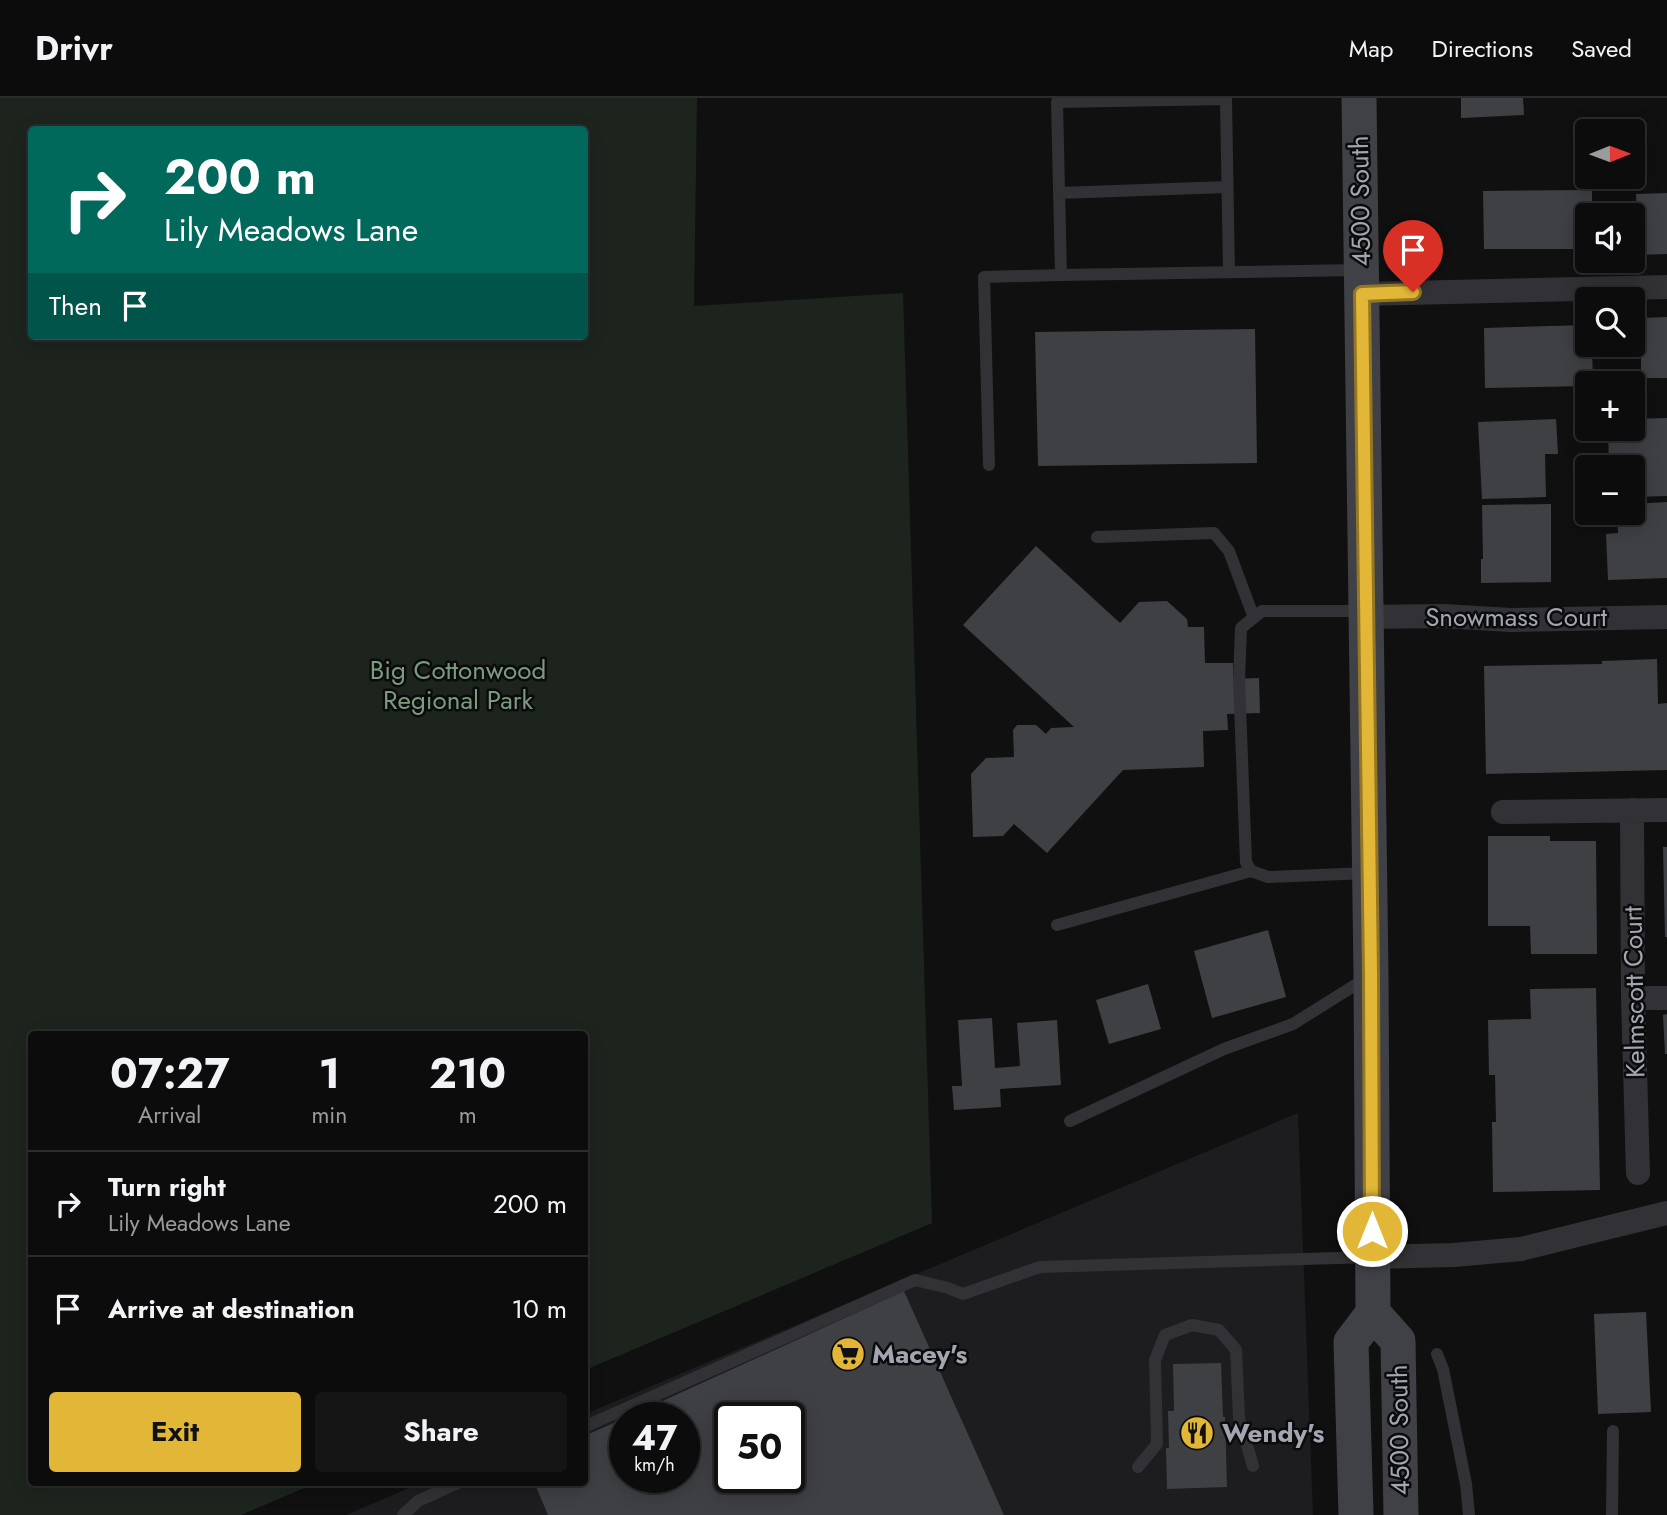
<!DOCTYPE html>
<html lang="en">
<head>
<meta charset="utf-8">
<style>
  :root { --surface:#0c0c0d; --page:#151516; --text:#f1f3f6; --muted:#9a9b9d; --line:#2c2c2e; --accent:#e2b738 }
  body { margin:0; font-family:Jost,sans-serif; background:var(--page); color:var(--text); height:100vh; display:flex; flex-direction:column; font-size:26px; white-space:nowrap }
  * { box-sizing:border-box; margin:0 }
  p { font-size:23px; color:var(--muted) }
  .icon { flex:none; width:38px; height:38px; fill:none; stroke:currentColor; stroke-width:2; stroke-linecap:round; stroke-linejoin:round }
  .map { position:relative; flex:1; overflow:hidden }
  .panel { position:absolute; left:28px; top:933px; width:560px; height:455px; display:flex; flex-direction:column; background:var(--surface); border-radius:7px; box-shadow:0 4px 18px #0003,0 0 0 2px var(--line) }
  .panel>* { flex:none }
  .banner { position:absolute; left:28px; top:28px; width:560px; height:214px; border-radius:7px; box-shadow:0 4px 18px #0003,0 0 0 2px var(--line); background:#00695c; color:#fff; overflow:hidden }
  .needle { width:46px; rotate:89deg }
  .fabs { position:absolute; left:1575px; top:21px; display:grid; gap:14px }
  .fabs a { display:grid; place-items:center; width:70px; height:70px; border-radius:7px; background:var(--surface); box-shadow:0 4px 18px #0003,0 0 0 2px var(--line); font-size:35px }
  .speed { position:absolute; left:609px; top:1304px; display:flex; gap:14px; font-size:35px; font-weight:700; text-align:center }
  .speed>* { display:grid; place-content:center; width:91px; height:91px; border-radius:50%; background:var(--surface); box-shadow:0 4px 18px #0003,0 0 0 2px var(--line); line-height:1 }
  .speed small { font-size:18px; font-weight:400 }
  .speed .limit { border:4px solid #111; border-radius:10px; background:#fff; color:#111 }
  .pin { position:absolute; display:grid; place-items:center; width:60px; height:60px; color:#fff; margin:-72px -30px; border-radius:50% 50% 50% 0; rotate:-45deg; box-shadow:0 0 7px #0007 }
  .pin .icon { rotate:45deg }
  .me { position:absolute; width:77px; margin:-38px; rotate:0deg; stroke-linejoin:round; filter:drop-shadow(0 0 5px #0008) }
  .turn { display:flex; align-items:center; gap:24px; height:147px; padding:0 21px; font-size:32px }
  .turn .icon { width:91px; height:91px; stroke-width:2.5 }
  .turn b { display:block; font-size:49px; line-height:60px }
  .then { display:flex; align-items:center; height:66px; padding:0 21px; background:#0003; gap:14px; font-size:26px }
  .eta { display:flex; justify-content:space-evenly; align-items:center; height:119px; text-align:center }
  .eta b { font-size:42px; font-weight:700; line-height:49px }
  .action { display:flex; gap:14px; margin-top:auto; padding:14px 21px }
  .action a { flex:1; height:80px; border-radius:7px; background:var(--accent); color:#111; font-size:28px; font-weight:700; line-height:80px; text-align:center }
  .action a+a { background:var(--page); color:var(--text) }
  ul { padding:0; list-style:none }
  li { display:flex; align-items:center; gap:21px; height:105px; padding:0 21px; border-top:2px solid var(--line) }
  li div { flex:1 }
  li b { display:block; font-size:26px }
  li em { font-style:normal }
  header { display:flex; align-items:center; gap:42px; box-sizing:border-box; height:98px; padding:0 35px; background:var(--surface); border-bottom:2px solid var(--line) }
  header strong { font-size:33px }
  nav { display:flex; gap:38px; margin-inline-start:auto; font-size:24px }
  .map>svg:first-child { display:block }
</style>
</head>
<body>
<header>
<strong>Drivr</strong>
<nav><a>Map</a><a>Directions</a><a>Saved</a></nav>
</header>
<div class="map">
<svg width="1667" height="1417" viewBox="0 0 1667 1417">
  <rect width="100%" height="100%" fill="#101011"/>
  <path fill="#1d1c1e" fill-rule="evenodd" d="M1298 1015 1313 1417H346L423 1384H584L585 1316ZM625 1320H684V1379H625ZM730 1320H789V1379H730Z"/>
  <path fill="#1d241e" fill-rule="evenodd" d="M0 0H697L694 208 903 195 932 1125 585 1272 584 936H32V1384H318L241 1417H0ZM32 32H584V238H32Z"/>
  <path fill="#3f4044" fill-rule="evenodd" d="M1461 0H1523L1524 17 1461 20Z
    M1592 92V117H1587V151H1484L1483 93Z
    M1667 95V156L1639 157 1636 96Z
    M1667 219V280H1641V220Z
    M1587 227V247H1592L1593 285H1587V288L1485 290 1484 230Z
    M1255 231 1257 365 1038 368 1035 234Z
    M1667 320V398L1633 399V369H1609L1608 331H1633V321Z
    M1556 321 1558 356H1545L1546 399 1482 401 1478 324Z
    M1667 404V480L1608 482 1606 436 1618 435 1617 415H1633V406Z
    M1551 406V484L1481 485V461H1483L1482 407Z
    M1036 448 1120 525 1139 504 1167 503 1187 521 1188 529H1204L1205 565H1233V581L1259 580 1260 615 1227 616 1228 632 1203 633 1204 669 1123 672 1047 755 1014 726 1003 738 973 739 971 676 986 660 1014 659 1013 632 1017 627H1036L1046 636 1051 630 1074 629 963 527Z
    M1657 561 1658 606 1667 605V672L1486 676 1484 568 1602 566V563Z
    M1488 738H1550V743H1596L1597 856H1531L1530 828H1488Z
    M1663 749H1667V839H1665Z
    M1268 832 1286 899 1212 920 1194 853Z
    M1148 886 1161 931 1109 946 1096 902Z
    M1596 890 1600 1092 1493 1094 1492 1024H1496L1495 977H1489L1488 922 1531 921 1530 891Z
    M1667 916V956H1665L1663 917Z
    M992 920 995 970 1020 968 1017 925 1057 922 1061 987 1000 991 1001 1009 954 1012 952 988H962L958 922Z
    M904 1193 1004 1417H548L534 1384H584V1338L625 1320V1379H684V1320H625ZM730 1320H789V1379H730Z
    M1646 1214 1651 1314 1598 1316 1594 1216Z
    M1221 1265 1223 1319H1225L1227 1389 1167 1391 1166 1350H1169L1168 1313H1174L1173 1266Z"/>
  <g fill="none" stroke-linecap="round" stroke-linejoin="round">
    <path stroke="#323236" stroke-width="12" d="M1059 95 1227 89
      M1229 174 1226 1 1057 4 1061 177 1358 172
      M989 367 984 179 1061 177
      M1097 439 1214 435 1229 453 1254 520
      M1365 513H1262L1241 530 1239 582 1246 764 1251 773 1268 779 1368 775
      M1057 827 1251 773
      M1070 1023 1224 951 1293 926 1368 879
      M1437 1256 1443 1271 1466 1386 1469 1417
      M584 1329 915 1182 948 1190 963 1196 1040 1169 1372 1159
      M1138 1369 1157 1346 1155 1262 1165 1237 1192 1227 1219 1232 1236 1252 1239 1320 1253 1368
      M403 1417 418 1403 460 1384
      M1612 1417 1613 1333"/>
    <path stroke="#323236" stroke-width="24" d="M1362 196 1667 189
      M1365 519 1443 518 1511 522 1667 519
      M1632 712 1633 900 1638 1075
      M1503 714 1667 712
      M1633 900H1667
      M1372 1159 1454 1157 1521 1151 1667 1115"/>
    <path stroke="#404146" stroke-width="35" d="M1373 1215 1398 1243 1401 1417
      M1356 1417 1351 1244 1373 1215 1371 877 1359 0"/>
  </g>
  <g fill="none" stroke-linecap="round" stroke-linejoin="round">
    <g stroke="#937724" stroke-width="18">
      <path id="route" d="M1372 1133 1371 877 1362 196 1413 194"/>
    </g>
    <use href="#route" stroke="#e2b738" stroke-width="12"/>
  </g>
  <defs>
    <g id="supermarket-disc" transform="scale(1.75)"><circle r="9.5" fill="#e2b738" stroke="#0b0b0c"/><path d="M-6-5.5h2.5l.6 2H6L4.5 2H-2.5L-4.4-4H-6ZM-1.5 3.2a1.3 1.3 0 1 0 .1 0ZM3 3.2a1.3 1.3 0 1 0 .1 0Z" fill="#111"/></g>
    <g id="restaurant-disc" transform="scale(1.75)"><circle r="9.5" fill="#e2b738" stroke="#0b0b0c"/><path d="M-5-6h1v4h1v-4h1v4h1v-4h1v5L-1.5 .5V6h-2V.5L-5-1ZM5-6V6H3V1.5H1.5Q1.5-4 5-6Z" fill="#111"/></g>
  </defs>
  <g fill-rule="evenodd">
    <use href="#supermarket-disc" x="848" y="1256"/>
    <use href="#restaurant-disc" x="1197" y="1335"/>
  </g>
  <g text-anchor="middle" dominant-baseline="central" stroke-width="5" stroke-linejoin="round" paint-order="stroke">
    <g font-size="26" fill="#a3a6b1" stroke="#0b0b0c">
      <text transform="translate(1360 103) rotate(-91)">4500 South</text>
      <text x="1516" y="519">Snowmass Court</text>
      <text transform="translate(1634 894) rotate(-91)">Kelmscott Court</text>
      <text transform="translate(1399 1332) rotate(-91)">4500 South</text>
    </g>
    <g font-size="26" fill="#7b9b7f" stroke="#0b0b0c">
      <text x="458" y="572">Big Cottonwood<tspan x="458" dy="30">Regional Park</tspan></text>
    </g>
    <g font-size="26" font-weight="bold" fill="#a3a6b1" stroke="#0b0b0c" text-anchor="start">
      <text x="872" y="1256">Macey's</text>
      <text x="1222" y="1335">Wendy's</text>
    </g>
  </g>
</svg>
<div class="fabs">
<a><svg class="needle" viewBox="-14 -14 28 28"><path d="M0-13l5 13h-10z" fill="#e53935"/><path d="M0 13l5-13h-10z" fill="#9a9b9d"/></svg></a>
<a><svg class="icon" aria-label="sound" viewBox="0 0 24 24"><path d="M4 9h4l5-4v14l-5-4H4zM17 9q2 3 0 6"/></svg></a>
<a><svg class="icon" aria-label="search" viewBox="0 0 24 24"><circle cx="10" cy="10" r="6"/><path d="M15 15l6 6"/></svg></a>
<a>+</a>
<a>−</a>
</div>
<div class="speed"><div>47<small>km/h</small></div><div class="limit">50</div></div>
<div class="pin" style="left:1413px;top:194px;background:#d93025"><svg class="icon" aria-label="arrive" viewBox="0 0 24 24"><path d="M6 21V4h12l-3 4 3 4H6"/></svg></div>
<svg class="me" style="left:1372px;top:1133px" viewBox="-20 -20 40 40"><circle r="17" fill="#e2b738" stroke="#fff" stroke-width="3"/><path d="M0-11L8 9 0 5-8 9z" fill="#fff"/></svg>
<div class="banner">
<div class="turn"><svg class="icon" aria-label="right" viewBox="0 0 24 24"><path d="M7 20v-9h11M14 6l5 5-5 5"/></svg><div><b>200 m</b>Lily Meadows Lane</div></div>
<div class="then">Then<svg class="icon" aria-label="arrive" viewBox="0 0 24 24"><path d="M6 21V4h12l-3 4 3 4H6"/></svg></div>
</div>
<section class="panel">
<div class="eta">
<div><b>07:27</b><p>Arrival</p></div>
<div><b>1</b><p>min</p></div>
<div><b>210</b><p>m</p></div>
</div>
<ul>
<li><svg class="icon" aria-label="right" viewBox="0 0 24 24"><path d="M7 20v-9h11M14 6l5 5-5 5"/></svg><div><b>Turn right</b><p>Lily Meadows Lane</p></div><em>200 m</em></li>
<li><svg class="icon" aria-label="arrive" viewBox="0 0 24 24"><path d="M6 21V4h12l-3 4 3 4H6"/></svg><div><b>Arrive at destination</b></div><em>10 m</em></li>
</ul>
<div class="action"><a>Exit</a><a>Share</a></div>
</section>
</div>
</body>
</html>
